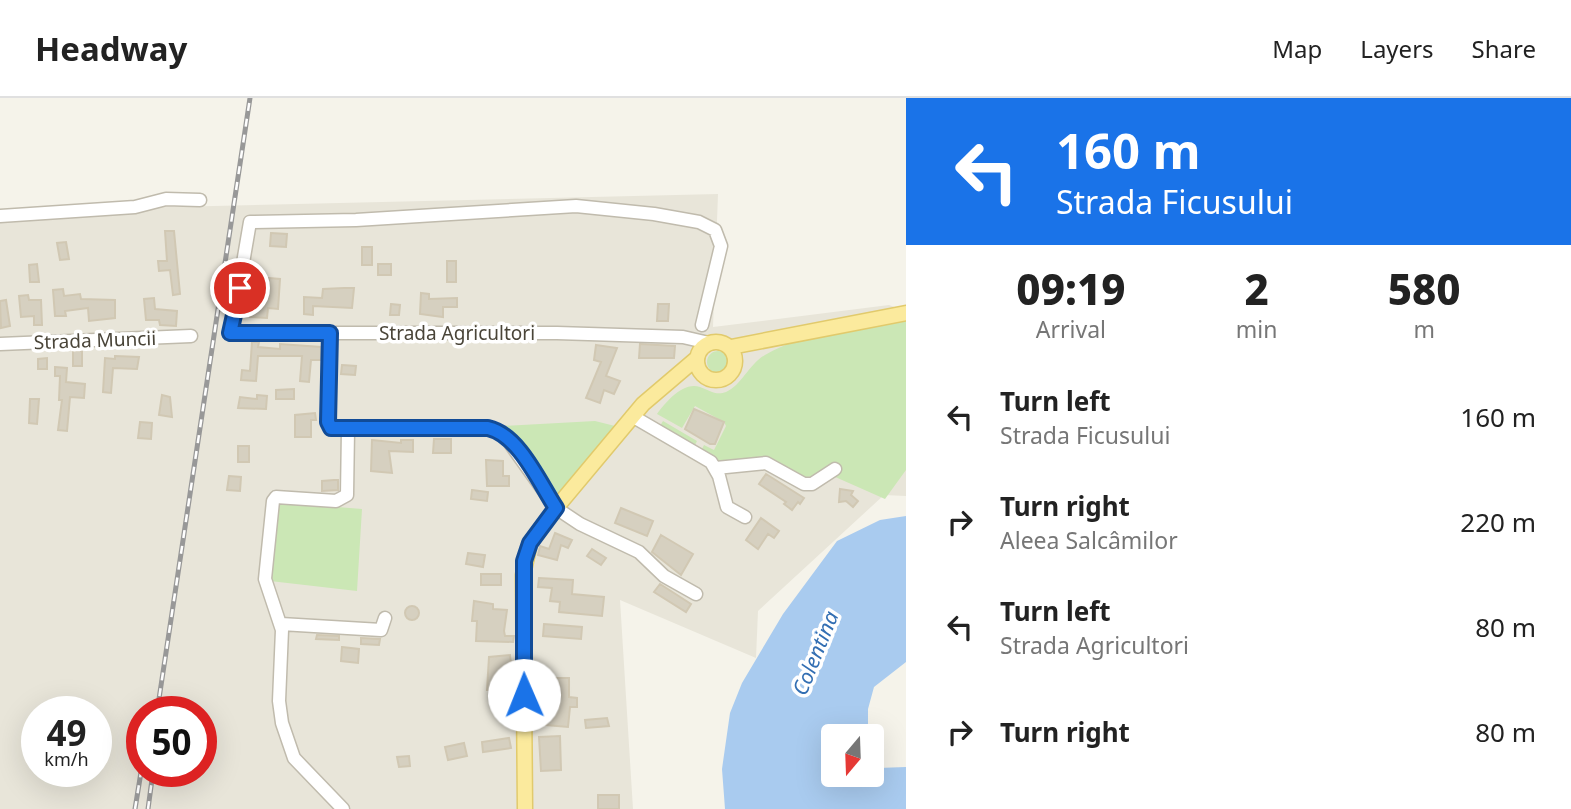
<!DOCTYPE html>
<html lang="en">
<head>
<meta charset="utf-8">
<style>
  :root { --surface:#fff; --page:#f6f6f6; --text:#222; --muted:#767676; --line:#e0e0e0 }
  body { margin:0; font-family:"Noto Sans",sans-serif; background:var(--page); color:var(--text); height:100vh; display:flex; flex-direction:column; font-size:26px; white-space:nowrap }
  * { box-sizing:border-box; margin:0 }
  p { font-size:23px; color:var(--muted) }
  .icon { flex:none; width:38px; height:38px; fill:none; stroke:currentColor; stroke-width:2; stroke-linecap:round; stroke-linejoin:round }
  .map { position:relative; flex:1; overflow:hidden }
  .sheet { display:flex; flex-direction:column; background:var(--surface); width:665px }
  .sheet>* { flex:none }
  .hud { background:#1a73e8; color:#fff; overflow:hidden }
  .needle { width:46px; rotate:199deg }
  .controls { position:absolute; left:821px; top:626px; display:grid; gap:14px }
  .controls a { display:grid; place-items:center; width:63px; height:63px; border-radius:7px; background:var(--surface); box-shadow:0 7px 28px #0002; font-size:35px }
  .speed { position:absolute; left:21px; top:598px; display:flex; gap:14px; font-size:35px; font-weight:700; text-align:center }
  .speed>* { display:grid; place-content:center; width:91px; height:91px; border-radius:50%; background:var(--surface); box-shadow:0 7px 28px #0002; line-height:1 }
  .speed small { font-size:18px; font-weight:400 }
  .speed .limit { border:10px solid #d22; background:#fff; color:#111 }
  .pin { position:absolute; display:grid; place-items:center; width:60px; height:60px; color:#fff; margin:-30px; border:4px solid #fff; border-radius:50%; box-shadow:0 2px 7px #0007 }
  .me { position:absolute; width:77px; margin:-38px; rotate:359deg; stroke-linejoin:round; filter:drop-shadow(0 0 5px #0008) }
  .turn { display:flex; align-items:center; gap:24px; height:147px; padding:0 35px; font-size:32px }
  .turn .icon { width:91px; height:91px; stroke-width:2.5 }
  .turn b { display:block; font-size:49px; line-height:60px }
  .eta { display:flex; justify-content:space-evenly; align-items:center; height:119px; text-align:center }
  .eta b { font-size:42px; font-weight:800; line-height:49px }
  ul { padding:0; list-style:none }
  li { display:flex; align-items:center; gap:21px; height:105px; padding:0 35px }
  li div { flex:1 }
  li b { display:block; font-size:26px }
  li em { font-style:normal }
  header { display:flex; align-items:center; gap:42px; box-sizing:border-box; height:98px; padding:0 35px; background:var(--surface); border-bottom:2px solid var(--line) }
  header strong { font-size:33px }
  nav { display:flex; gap:38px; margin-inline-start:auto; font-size:24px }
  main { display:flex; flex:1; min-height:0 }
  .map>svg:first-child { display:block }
</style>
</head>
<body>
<header>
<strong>Headway</strong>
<nav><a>Map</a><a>Layers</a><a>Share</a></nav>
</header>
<main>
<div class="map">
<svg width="906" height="711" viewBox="0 0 906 711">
  <rect width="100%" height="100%" fill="#f5f3ea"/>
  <path fill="#e8e5d9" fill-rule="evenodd" d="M718 96 713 229 889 207 906 213V398L884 397 758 513 756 560 620 502 633 711H0V113ZM37 614H96V674H37ZM142 614H201V674H142Z"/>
  <path fill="#cbe7b5" d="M906 223V372L885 401 833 378 804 379 763 362 723 369 701 353 704 347 714 352 726 328 724 324 695 308 682 330 657 316C665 305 683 283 700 289 709 292 716 298 726 294 742 287 749 266 765 257 806 233 859 230 906 223Z
    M707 264a11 11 0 1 1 22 0a11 11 0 1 1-22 0Z
    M595 323 615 328 557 396 501 328Z
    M663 323 697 343 695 347 660 328Z
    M276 404 362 411 357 493 270 483Z"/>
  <path fill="#a9cbef" d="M906 418V564L874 589 868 611V639H833V677H872V666L878 670 906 669V711H725L722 671 730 615 742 585 783 516 837 443 880 422Z"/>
  <path fill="#d6d0c0" stroke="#d1c8b3" stroke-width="2" d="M165 133H174L180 196 173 197 170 172 159 173 158 163H167Z
    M271 135 287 136 286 149 270 148Z
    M66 144 69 161 60 162 57 145Z
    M362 149H372V167H362Z
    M447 163H456V184H447Z
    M37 166 39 184H30L29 167Z
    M378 166H391V177H378Z
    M269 180 280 181 278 211 268 210 267 220 250 219 252 186 269 188Z
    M344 190H354L352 210 313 208V217L304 216V199L322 200 323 191Z
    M63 191 64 198 80 196 81 201 115 202V220L89 223 88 210 65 213 66 218H55L53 192Z
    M421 195 429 196V201L457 200V209H443V219L420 216Z
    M28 197 29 202H41L42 227H34V218L21 219 19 198Z
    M154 200 155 211 177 213 176 228 160 227 159 222H146L144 201Z
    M6 202 10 228 1 230 0 203Z
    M391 206 400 207 399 217H390Z
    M658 206H669L668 223H657Z
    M252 244H259L258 249 280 251V246L321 249V262H311L309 284 300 283 302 258H258L256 283 241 282 242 272 250 273Z
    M640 246 675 248 674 260H639Z
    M596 247 617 250 606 278 620 283 614 296 604 292 600 305 586 300 601 264 594 262Z
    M73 253H82V268H73Z
    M115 258 139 259 137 271 113 270 111 295 103 294 105 260 115 261Z
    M47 260V271H38V261Z
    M342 267 356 268 355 277 341 276Z
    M55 269 67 270 66 284 85 286 84 300 70 299 67 333 58 332 62 302H59L60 278H55Z
    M294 291V301H276V292Z
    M162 297 170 299 172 319 159 317Z
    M257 297 267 298 266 311 238 310 240 299 257 301Z
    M30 301H39L37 326 29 325Z
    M694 311 724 324 715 346H710L685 331Z
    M315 315 316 322H311V339H295V317Z
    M140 324 152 325 151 341 138 340Z
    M434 341H451V355H433Z
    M372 342 401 345V342H413V354L389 353 392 375 371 373Z
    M238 348H249V364H238Z
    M486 362 503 363V378H509V388H487Z
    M766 376 804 400 800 406 798 404 792 412 784 406 786 404 759 386Z
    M229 378 241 379 240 393 227 392Z
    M334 382H338V392L322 393V383Z
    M840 391 853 393 851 397 858 403 853 409 846 403 839 404Z
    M472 392 488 394 487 403 471 401Z
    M621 410 653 423 647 438 615 425Z
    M761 420 779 433 774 440 768 436 758 451 746 442Z
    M555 435 572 442 568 450 561 447 557 462 538 457 540 448 549 451Z
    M661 437 693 456 681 477 652 454Z
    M592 451 606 460 601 467 587 458Z
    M468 455 485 457 483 469 466 466Z
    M481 476H501V487H481Z
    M539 480 573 482 572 496 604 499 602 518 559 514 560 504 550 503 552 490 538 489Z
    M660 486 691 506 686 514 654 494Z
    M474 503 493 506V511L507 512 504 533 505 538H514L513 544 476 543 477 523H472Z
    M405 515a7 7 0 1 1 14 0a7 7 0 1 1-14 0Z
    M544 526 582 529 581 541 543 538Z
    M317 537 339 538V542L316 541Z
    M361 540 380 541 379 547 361 546Z
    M342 549 359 551 358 565 341 563Z
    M510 557 512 575 504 576 505 591 487 592 489 559Z
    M542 580H569V599L577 600V609H570L568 629 546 627 548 609 538 608 539 599H543Z
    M493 603 512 604 511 612 493 611Z
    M607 620 609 628 586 630 585 622Z
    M560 638 561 672 541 673 539 639Z
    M509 640 511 650 483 654 482 644Z
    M464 645 467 658 448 662 445 649Z
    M409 658 410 668 399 669 397 659Z
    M598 697H619V711H598Z"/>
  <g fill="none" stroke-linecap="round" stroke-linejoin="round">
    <g stroke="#c0bbad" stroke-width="15">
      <path id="minor" d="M0 118 135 109 166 101 200 102
        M702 227 721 148 715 132 699 124 654 116 576 108 356 122 250 124 231 235H557L683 239 709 245
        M330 235 328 317 331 329H482L502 334 556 410 580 426 639 454 664 478 696 496
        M0 246 191 238
        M632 318 711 364 719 378 727 409 745 419
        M716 370 766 365 804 386H812L835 371
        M281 526 381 532 385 520
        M343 711 294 660 282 625 279 603 282 532 265 481 273 403 276 399 336 403 347 397 348 332"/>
    </g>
    <g stroke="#e1ca6c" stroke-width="17">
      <path id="major" d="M697 263a19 19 0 1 1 38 0a19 19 0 1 1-38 0Z
        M731 249 906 215
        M525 711 523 477 530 445 556 410 643 306 697 260"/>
    </g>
    <use href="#minor" stroke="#fff" stroke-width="12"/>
    <use href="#major" stroke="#fbea9d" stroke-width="14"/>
    <g stroke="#989898" stroke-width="5">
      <path id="rail" d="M157 614 250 0
        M135 711 142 668
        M148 711 153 674"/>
    </g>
    <use href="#rail" stroke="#fff" stroke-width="2.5" stroke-dasharray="8" stroke-linecap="butt"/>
  </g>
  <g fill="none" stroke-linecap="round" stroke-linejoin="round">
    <g stroke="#114b97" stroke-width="18">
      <path id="route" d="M240 190 230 235H330L328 324 331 330H488C519 337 539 384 556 410L530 445 524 463V597"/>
    </g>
    <use href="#route" stroke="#1a73e8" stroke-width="12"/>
  </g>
  <g text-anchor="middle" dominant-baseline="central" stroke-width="7" stroke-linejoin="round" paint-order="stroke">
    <g font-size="19" fill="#494438" stroke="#fff">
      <text x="457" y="235">Strada Agricultori</text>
      <text transform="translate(95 242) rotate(-2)">Strada Muncii</text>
    </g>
    <g font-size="21" font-style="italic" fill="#336fb3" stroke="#fff">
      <text transform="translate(815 555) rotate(-68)">Colentina</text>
    </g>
  </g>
</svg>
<div class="controls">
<a><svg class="needle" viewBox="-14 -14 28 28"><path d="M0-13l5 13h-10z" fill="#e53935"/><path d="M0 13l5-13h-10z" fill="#767676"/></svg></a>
</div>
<div class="speed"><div>49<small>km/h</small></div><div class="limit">50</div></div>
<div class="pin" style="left:240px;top:190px;background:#d93025"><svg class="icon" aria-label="arrive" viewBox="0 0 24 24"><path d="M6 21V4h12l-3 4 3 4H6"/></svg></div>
<svg class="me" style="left:524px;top:597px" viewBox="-20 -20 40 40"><circle r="19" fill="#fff"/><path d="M0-13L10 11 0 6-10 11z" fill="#1a73e8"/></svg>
</div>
<section class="sheet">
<div class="hud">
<div class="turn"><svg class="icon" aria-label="left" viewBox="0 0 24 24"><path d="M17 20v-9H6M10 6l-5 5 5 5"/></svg><div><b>160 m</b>Strada Ficusului</div></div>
</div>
<div class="eta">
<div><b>09:19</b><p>Arrival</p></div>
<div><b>2</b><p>min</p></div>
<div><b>580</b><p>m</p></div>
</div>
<ul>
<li><svg class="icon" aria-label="left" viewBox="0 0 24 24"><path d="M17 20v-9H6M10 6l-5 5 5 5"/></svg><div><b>Turn left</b><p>Strada Ficusului</p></div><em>160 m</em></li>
<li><svg class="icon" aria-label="right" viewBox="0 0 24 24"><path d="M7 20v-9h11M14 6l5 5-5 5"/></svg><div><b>Turn right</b><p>Aleea Salcâmilor</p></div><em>220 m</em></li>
<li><svg class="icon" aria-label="left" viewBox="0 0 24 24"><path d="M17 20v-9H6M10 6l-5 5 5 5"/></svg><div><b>Turn left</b><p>Strada Agricultori</p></div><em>80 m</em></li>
<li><svg class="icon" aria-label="right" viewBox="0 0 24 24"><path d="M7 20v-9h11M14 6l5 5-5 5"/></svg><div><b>Turn right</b></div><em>80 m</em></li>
</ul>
</section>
</main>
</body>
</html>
